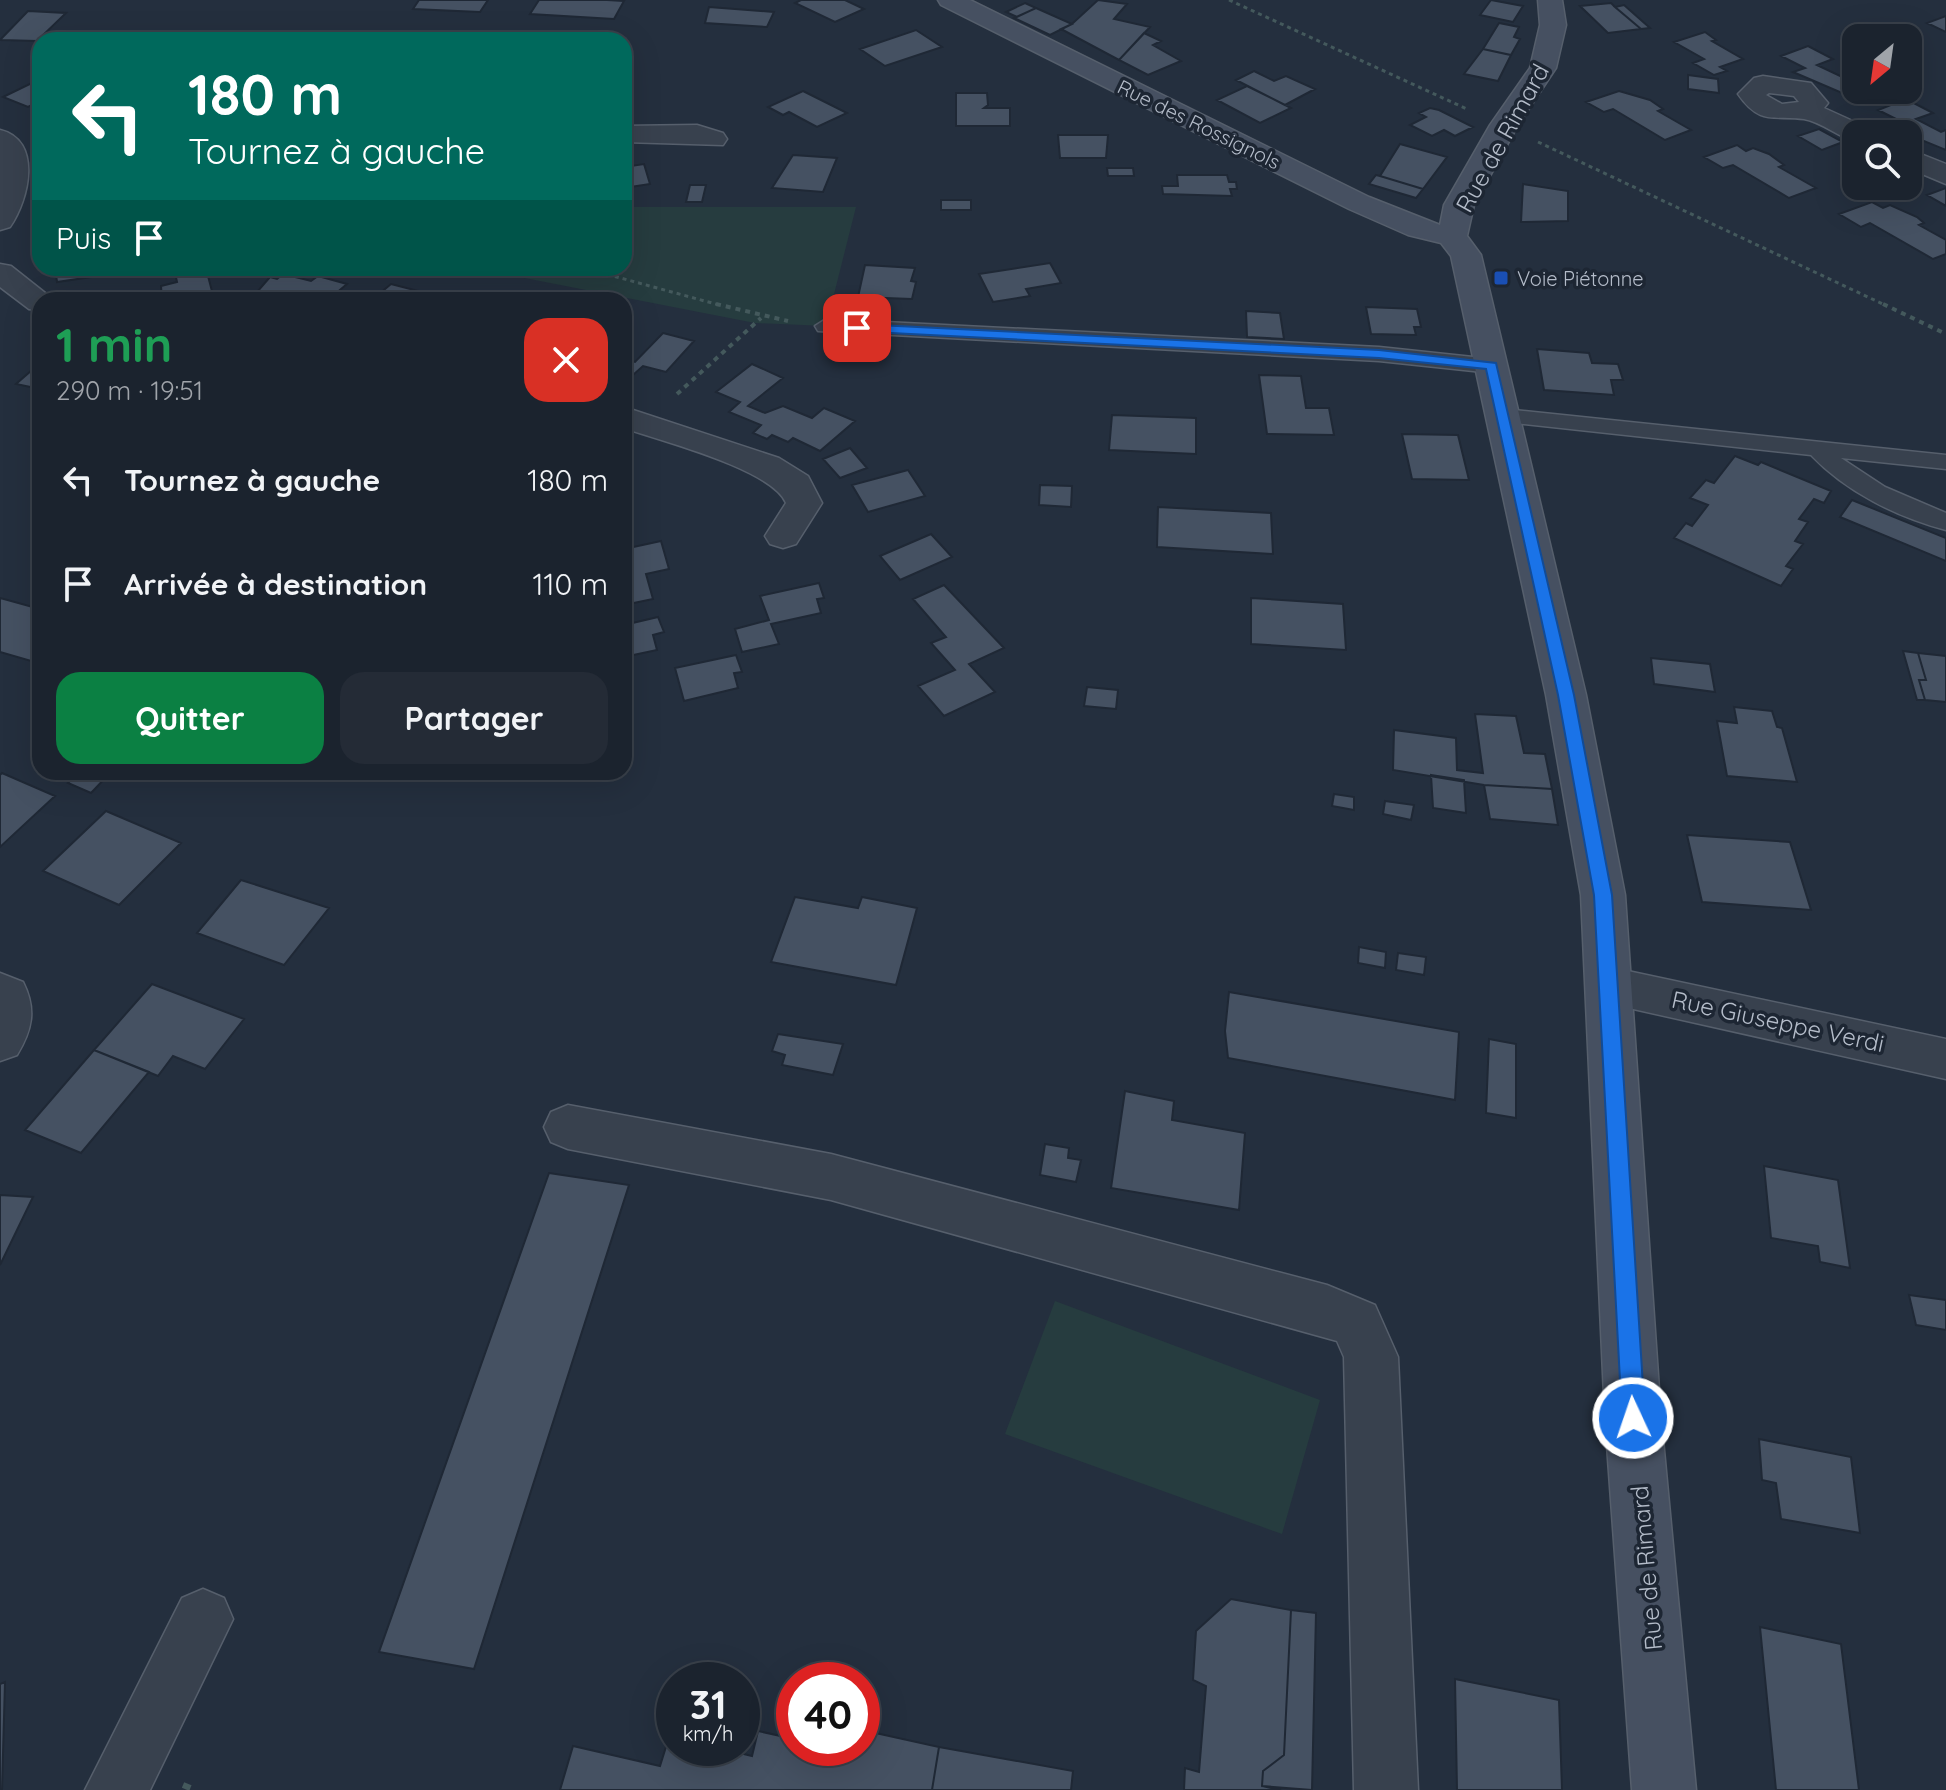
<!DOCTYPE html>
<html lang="fr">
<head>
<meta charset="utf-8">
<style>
  :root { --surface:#1b232e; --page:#242b36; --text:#f1f3f6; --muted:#a0a4aa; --line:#39404a; --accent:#0b8043 }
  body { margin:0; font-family:Quicksand,sans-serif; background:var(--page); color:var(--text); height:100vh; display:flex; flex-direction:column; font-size:30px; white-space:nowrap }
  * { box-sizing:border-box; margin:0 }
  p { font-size:26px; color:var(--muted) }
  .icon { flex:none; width:44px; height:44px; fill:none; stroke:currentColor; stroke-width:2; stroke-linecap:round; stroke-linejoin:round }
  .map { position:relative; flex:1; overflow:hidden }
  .details { position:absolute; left:32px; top:292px; width:600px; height:488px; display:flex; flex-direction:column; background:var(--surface); border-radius:24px; box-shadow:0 8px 32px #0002,0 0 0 2px var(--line) }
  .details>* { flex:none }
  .top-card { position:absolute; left:32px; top:32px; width:600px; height:244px; border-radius:24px; box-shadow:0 8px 32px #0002,0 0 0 2px var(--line); background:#00695c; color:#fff; overflow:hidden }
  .needle { width:52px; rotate:209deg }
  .controls { position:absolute; left:1842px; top:24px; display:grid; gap:16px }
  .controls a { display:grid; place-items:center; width:80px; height:80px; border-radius:16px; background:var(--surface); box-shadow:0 8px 32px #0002,0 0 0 2px var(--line); font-size:40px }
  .speed { position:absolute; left:656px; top:1662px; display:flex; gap:16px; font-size:40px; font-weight:700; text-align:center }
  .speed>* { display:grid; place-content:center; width:104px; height:104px; border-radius:50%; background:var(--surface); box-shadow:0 8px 32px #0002,0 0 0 2px var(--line); line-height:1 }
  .speed small { font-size:20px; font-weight:400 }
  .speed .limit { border:12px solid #d22; background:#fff; color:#111 }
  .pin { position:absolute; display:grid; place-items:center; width:68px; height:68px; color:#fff; margin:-34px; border-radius:16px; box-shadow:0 4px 12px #0006 }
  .me { position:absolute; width:88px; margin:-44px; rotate:357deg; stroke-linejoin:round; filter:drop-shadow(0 0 6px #0008) }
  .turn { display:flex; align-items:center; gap:28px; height:168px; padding:0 24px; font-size:36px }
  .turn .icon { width:104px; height:104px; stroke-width:2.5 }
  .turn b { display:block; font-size:56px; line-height:68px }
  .then { display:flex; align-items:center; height:76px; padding:0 24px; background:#0003; gap:16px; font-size:30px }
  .round { display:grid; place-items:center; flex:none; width:84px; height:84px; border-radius:24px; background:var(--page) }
  .head { display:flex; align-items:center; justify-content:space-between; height:136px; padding:0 24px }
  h1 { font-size:48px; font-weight:700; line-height:60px; color:#1e9e55 }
  .action { display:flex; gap:16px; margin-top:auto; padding:16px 24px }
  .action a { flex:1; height:92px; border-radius:24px; background:var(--accent); color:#fff; font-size:32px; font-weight:700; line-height:92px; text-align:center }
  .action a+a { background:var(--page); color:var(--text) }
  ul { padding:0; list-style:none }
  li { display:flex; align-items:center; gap:24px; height:104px; padding:0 24px }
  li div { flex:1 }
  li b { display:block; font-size:30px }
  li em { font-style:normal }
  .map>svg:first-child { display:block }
</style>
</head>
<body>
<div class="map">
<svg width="1946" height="1790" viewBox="0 0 1946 1790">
  <rect width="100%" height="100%" fill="#242f3e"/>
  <path fill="#263c3f" d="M624 207H856L826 326 755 323 483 270 624 268Z
    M1055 1301 1320 1400 1282 1534 1005 1434Z"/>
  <path fill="#455162" stroke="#1f2835" stroke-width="2" d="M419 0H488L480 12 413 9Z
    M539 0H607L624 1 614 19 530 14Z
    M801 0H845L864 9 835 22 795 3Z
    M1098 0 1127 4 1114 19 1150 27 1119 60 1061 29 1072 24Z
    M1491 0 1523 6 1513 22 1480 15Z
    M1025 3 1036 8 1017 17 1006 12Z
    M1611 3 1615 7 1641 29 1608 33 1580 6Z
    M1624 5 1650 28 1641 29 1615 7Z
    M709 7 774 12 767 27 705 23Z
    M1036 8 1072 24 1050 35 1014 18Z
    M28 11 66 13 37 41 0 40Z
    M1946 16V32L1927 23Z
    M1499 23 1519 27 1514 37 1520 39 1511 55 1483 49Z
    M916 30 942 47 885 66 860 49Z
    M1705 32 1716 40 1712 41 1743 59 1720 67 1727 71 1714 75 1693 63 1704 59 1674 42Z
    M1144 33 1161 41 1153 45 1181 61 1148 75 1119 60Z
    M1808 46 1833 59 1817 65 1840 76 1850 73 1856 75V90H1865L1849 96 1793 72 1805 68 1781 56Z
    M1483 49 1511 55 1498 81 1464 74Z
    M1254 71 1274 81 1286 76 1315 89 1285 105 1236 80Z
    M1688 75 1718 79 1719 93 1688 89Z
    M40 79V101L28 107 3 97Z
    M1247 86 1291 108 1260 123 1217 100Z
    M803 91 847 113 817 127 789 112 783 115 768 107Z
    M1619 91 1650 100 1663 109 1658 111 1691 130 1665 140 1613 109 1604 112 1586 102Z
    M956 93H987L988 105 984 108H1010V126H956Z
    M1906 99 1933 113 1916 119 1941 132 1946 130V150L1892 128 1904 123 1878 110Z
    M1430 108 1439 110 1473 127 1455 136 1444 130 1432 136 1410 125 1426 117 1419 113Z
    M1819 129 1843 142 1822 150 1798 136Z
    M1058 135H1108L1106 158H1060Z
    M1400 144 1447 157 1423 189 1380 176Z
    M1737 145 1746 151 1753 148 1769 154 1784 165 1779 167 1816 188 1789 198 1733 165 1723 168 1704 157Z
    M793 155 837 158 823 192 772 188Z
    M644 164 650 184 624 188V167Z
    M1107 168H1133L1134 176H1108Z
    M1177 175H1227L1229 182H1236L1237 189H1230L1232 196 1163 194 1162 186H1178Z
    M1376 175 1380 176 1423 189 1416 198 1369 184Z
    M1523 184 1568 191V221L1521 222Z
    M690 185H706L702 202H686Z
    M1946 188V206L1927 195Z
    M941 200H971V210H941Z
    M1872 202 1883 208 1890 205 1917 217 1924 223 1919 225 1946 240V254L1933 259 1870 223 1861 227 1839 214Z
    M1050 263 1061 283 1026 289 1030 296 993 302 979 274Z
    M865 265 915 268 911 281 916 282 912 299 858 297Z
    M55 268H152L57 282Z
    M174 268H226L227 271 208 276 213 295 162 300 161 286 177 282Z
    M283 274 311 281 318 276 347 284 328 300H250L270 277 277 279Z
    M391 284 422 292 412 300H372Z
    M1366 307 1417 309 1421 327H1414L1416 335 1371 334Z
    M1246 311 1280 313 1284 339 1247 337Z
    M663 333 694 341 666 372 643 366 633 375 624 373V359L635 362Z
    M1537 349 1589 353 1592 363 1618 364 1623 380H1611L1614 395 1544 390Z
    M40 363V389L16 384Z
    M752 364 783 378 748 406 765 413 783 406 812 418 824 408 855 421 820 451 793 438 788 442 772 435 767 439 753 433 761 425 729 412 740 402 716 392Z
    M1259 375 1301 376 1306 408H1329L1334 435 1267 434Z
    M1112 415 1196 418V454L1109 450Z
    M1402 434 1458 435 1469 480 1412 479Z
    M850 448 867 468 840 478 823 459Z
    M1735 456 1758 465 1761 462 1831 491 1824 503 1814 499 1799 519 1808 522 1795 541 1803 544 1786 566 1793 569 1781 586 1674 538 1686 523 1692 526 1708 505 1690 498 1706 480 1714 483Z
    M908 470 925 496 868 512 852 485Z
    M1040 485 1072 486 1071 507 1039 505Z
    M1852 500 1946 538V561L1840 517Z
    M1158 507 1271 513 1273 554 1157 547Z
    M931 534 952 557 900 580 880 556Z
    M661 541 669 569 646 574 653 599 624 605V549Z
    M819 583 824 598 817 599 821 613 771 624 779 644 742 652 735 629 769 620 760 596Z
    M944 585 1004 648 969 664 995 692 944 716 918 686 955 670 931 643 946 637 913 599Z
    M0 598 40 609 38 663 0 652Z
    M1251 598 1343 604 1346 650 1251 644Z
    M658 617 664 632 653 635 657 650 624 657V625Z
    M1903 651 1918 653 1926 680H1919L1925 700H1917Z
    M1918 653 1946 656V702L1925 700 1919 680H1926Z
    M736 655 742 672 734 673 738 688 684 701 675 668Z
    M1651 658 1710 664 1715 692 1654 684Z
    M1087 687 1118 690 1116 709 1084 706Z
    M1734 707 1772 711 1777 727 1782 728 1797 782 1727 776 1717 721 1737 723Z
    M1475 714 1516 716 1524 753 1545 754 1552 789 1484 785 1393 770 1394 730 1456 738 1457 770 1483 773Z
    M80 772H111L91 793 68 783Z
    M2 773 55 796 0 847V775Z
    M1431 775 1464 780 1466 813 1433 808Z
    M1484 785 1552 789 1558 825 1490 819Z
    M1334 794 1354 797V810L1332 806Z
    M1385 801 1414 805 1411 820 1383 814Z
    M106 811 181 843 119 905 43 871Z
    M1687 835 1790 842 1811 910 1702 902Z
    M241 880 329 908 284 965 197 933Z
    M795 897 858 908 862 897 917 908 896 985 771 962Z
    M1359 947 1386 952 1385 968 1358 963Z
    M1398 953 1426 957 1424 975 1396 970Z
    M152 984 244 1019 205 1069 173 1056 158 1076 94 1050Z
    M1229 992 1459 1032 1455 1100 1228 1058 1225 1031Z
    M778 1034 843 1044 833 1075 782 1065 785 1055 772 1051Z
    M1489 1039 1516 1044V1118L1486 1113Z
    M94 1050 149 1072 81 1153 25 1130Z
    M1125 1091 1174 1101 1172 1120 1245 1133 1239 1210 1111 1188Z
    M1045 1144 1069 1148 1068 1158 1081 1160 1076 1182 1040 1175Z
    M1764 1166 1838 1180 1850 1268 1820 1262 1818 1246 1771 1238Z
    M549 1173 629 1185 474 1669 379 1652Z
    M0 1195 33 1197 0 1265Z
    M1909 1295 1946 1300V1330L1916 1325Z
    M1759 1439 1851 1457 1860 1533 1781 1519 1776 1483 1762 1480Z
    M1231 1599 1291 1610 1284 1755 1263 1771 1262 1786 1281 1790H1184L1185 1768 1199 1772 1206 1686 1193 1680 1196 1631Z
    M1291 1610 1316 1613 1312 1790 1262 1786 1263 1771 1284 1755Z
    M1760 1627 1841 1644 1859 1790H1776Z
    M1455 1679 1559 1700 1562 1790H1457Z
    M5 1682 2 1790H0V1684Z
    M862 1730 939 1747 932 1790H560L573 1746 660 1766 669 1737 674 1738V1748H719L752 1756 758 1731 794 1739V1748L850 1752 851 1748H862Z
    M939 1747 1073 1771 1071 1790H932Z"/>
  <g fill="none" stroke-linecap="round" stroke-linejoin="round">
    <g stroke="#565f6c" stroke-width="3">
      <path id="lane" d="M826 319 1379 347 1492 359 1503 366 1492 373 1379 361 818 331 815 326Z
        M1504 409 1946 455V469L1841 458 1885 487 1946 513V530C1897 517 1846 492 1811 455L1496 421 1492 416 1496 411Z"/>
    </g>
    <g stroke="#565f6c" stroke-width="3">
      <path id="street" d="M1763 76 1811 83 1828 103 1824 108 1868 128 1872 134H1856V142C1838 137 1822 122 1804 119 1774 115 1760 126 1738 94L1754 78ZM1769 93 1794 96 1799 102 1782 104 1766 95Z
        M697 125 723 133 727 139 723 145 624 142V126Z
        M0 130C43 140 29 200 10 227L0 230Z
        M1908 149 1946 164V184L1908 168Z
        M0 264 11 266 54 300H40V311L29 309 0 287Z
        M624 407 779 458 808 476 822 503 796 544 783 548 770 544 765 536 786 503C772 469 661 441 624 428Z
        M1609 967 1946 1039V1079L1593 1000 1586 986 1593 972Z
        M0 973 23 982C37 1010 32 1030 17 1055L0 1061Z
        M568 1105 831 1154 1327 1285 1375 1305 1398 1357 1418 1790H1354L1344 1357 1337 1341 831 1200 568 1149 551 1142 544 1127 551 1112Z
        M203 1589 224 1598 233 1619 150 1790H85L182 1598Z"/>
    </g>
    <g stroke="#565f6c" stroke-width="3">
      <path id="secondary" d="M938 0H970L1369 197 1440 225 1444 205 1490 125 1530 68 1540 25 1538 0H1562L1566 25 1556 68 1518 125 1474 205 1467 236 1481 255 1586 695 1625 895 1661 1418 1696 1790H1632L1605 1418 1581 895 1546 695 1451 256 1441 243 1408 235 1349 209 941 5Z"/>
    </g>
    <path stroke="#44595c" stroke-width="3" stroke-dasharray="4 4" stroke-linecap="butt" d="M1229 0 1467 109
      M1538 142 1887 306
      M584 268 723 306"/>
    <path stroke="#44595c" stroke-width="4" stroke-dasharray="5 5" stroke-linecap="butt" d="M716 304 788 321
      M1883 304 1946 334
      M677 394 761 318"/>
    <path stroke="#44595c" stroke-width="6" stroke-dasharray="8 8" stroke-linecap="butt" d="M183 1785 195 1790"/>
    <use href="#lane" fill="#38414e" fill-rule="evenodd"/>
    <use href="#street" fill="#38414e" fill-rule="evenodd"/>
    <use href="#secondary" fill="#465061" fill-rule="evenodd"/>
  </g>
  <path fill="#1a73e8" stroke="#114b97" stroke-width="2" d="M857 324 1379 350 1496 363 1574 695 1612 895 1645 1418 1641 1426 1633 1429 1625 1426 1622 1418 1594 895 1558 695 1486 369 1379 358 852 331V325Z"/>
  <rect fill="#1a4fb4" stroke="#1d2633" stroke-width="3" x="1493" y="270" width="16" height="16" rx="4"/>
  <g text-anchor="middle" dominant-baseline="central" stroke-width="7" stroke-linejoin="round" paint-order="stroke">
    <g font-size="20" fill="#b4bcc9" stroke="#1d2633">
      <text transform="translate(1199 124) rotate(26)">Rue des Rossignols</text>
    </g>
    <g font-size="20" fill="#b4bcc9" stroke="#1d2633" text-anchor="start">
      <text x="1517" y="278">Voie Piétonne</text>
    </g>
    <g font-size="24" fill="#b4bcc9" stroke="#1d2633">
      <text transform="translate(1502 138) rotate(-61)">Rue de Rimard</text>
      <text transform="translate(1778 1021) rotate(12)">Rue Giuseppe Verdi</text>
      <text transform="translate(1646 1568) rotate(-95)">Rue de Rimard</text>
    </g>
  </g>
</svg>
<div class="controls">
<a><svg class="needle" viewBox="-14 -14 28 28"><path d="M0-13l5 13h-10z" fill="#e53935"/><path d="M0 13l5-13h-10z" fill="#a0a4aa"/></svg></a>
<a><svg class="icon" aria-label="search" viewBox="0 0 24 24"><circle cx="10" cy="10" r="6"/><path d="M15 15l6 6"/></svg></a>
</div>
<div class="speed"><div>31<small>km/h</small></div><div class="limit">40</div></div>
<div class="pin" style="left:857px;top:328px;background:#d93025"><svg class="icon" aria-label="arrive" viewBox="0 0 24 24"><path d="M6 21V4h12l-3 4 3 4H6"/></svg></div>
<svg class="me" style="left:1633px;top:1418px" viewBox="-20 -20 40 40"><circle r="17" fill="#1a73e8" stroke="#fff" stroke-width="3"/><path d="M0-11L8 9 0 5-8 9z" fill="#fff"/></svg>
<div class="top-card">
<div class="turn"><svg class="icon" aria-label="left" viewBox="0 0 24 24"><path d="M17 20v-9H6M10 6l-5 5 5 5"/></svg><div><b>180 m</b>Tournez à gauche</div></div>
<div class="then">Puis<svg class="icon" aria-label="arrive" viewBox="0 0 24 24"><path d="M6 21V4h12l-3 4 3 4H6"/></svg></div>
</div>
<section class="details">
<div class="head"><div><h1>1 min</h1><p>290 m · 19:51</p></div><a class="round" style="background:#d93025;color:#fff"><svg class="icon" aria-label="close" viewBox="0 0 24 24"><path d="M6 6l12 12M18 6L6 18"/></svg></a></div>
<ul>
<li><svg class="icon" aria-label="left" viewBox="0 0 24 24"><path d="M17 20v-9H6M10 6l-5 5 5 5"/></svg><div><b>Tournez à gauche</b></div><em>180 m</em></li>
<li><svg class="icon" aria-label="arrive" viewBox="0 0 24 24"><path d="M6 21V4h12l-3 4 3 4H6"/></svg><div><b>Arrivée à destination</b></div><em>110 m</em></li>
</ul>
<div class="action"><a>Quitter</a><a>Partager</a></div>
</section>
</div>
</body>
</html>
